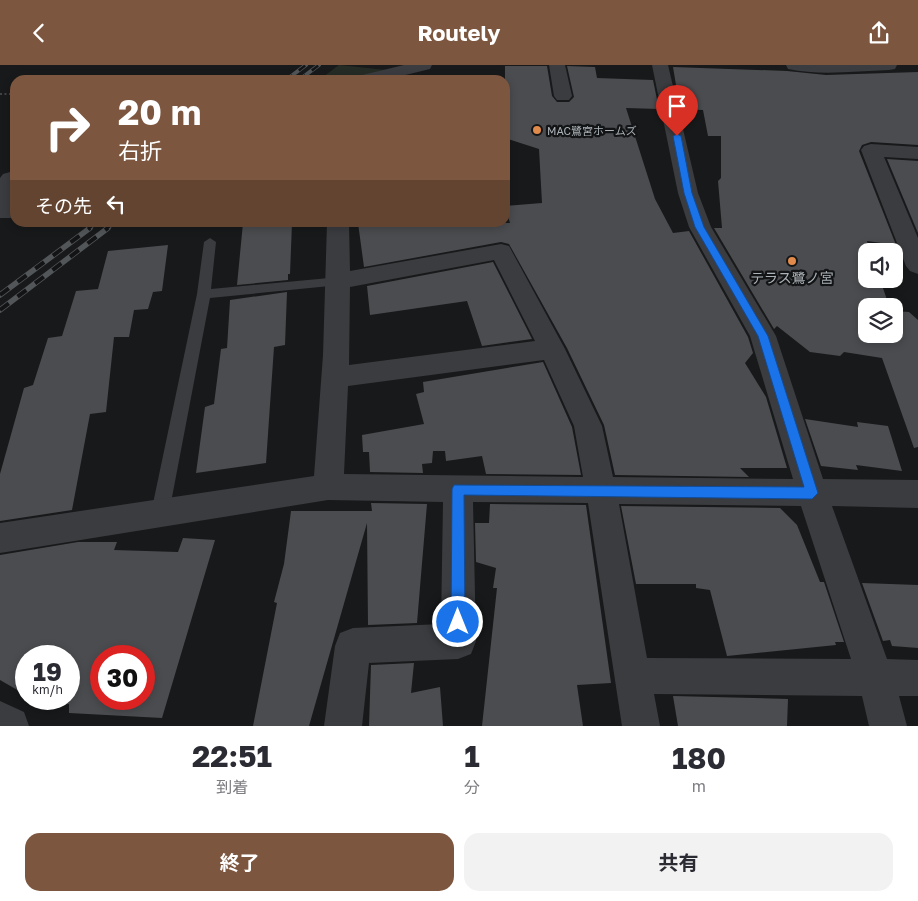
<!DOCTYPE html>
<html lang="ja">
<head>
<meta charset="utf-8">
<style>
  :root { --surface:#fff; --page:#f2f2f3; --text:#2b2b33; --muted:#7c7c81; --accent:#7c563e }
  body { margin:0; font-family:"Golos Text","Noto Sans JP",sans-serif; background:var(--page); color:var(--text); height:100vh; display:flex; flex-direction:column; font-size:19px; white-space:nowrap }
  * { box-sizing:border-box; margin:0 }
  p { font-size:16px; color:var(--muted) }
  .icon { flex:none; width:28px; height:28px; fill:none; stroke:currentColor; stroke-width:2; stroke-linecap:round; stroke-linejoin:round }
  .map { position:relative; height:661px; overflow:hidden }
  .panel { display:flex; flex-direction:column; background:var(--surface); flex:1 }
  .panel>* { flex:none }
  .hud { position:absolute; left:10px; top:10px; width:500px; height:152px; border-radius:15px; box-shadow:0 2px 8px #0003; background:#7c563e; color:#fff; overflow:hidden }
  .tools { position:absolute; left:858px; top:178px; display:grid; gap:10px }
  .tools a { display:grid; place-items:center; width:45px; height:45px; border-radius:10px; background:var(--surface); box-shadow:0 2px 8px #0003; font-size:25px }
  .speed { position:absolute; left:15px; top:580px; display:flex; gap:10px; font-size:25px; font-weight:700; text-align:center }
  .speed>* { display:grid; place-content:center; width:65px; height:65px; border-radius:50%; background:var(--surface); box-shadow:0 2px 8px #0003; line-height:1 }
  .speed small { font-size:12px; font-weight:400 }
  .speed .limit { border:8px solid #d22; background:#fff; color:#111 }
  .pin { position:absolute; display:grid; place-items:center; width:42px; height:42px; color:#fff; margin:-51px -21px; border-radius:50% 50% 50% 0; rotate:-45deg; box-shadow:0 0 5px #0007 }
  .pin .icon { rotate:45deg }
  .me { position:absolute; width:55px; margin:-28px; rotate:0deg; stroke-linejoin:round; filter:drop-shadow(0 0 4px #0008) }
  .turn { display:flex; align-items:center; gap:18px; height:105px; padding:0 25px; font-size:22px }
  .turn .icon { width:65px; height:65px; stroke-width:2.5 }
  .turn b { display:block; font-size:35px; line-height:42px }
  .then { display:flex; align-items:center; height:48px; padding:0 25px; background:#0003; gap:10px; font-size:19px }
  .eta { display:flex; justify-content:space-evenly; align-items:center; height:85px; text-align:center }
  .eta b { font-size:30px; font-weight:700; line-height:35px }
  .cta { display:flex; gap:10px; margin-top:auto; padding:10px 25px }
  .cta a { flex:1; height:58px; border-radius:15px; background:var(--accent); color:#fff; font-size:20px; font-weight:700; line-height:58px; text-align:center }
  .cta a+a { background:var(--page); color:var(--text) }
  header { display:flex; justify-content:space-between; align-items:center; height:65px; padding:0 25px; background:var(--accent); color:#fff; font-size:22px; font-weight:700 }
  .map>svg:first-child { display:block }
</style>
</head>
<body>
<header><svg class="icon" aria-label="back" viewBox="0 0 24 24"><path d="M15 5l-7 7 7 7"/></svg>Routely<svg class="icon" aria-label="share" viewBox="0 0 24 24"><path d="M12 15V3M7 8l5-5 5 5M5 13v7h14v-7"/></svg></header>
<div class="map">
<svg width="918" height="661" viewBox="0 0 918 661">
  <rect width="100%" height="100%" fill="#18191a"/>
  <path fill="#252c25" d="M339 0 386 5 345 15H319Z"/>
  <path fill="#4a4c4f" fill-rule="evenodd" d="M505 1H547L552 31 557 37H569L574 32 567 1 595 2 597 13 653 15 659 44 626 43 655 134 673 168 689 166 748 272 753 288 745 298 766 332 787 403H740L749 412 615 410 604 360 567 283 509 179 501 177 364 202 358 158H510L505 141 542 138 539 84 505 73Z
    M673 2 787 6 826 10 918 7V80L871 77 862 80 859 86 896 180 867 176 870 186H866V214H880L889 241H866V269H894V246L909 247 918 255V382L914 383 882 293 844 287 840 291 810 287 777 261 774 264 714 163H722L718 116 721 113V71H708L703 45 680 44Z
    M887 94 918 96V168Z
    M243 158H292L290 209H288V215L237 220Z
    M168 180 162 226 153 227 148 244 134 245 129 272H114L106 347 90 349 72 445 0 456V409L24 323 33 320 48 273 62 271 76 226 98 224 108 186Z
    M493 197 532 274 482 281 467 236 370 250 367 221Z
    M287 227 285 280 274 282 266 398 196 408 205 342 214 339 221 284 227 283 230 235Z
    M543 297 572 362 581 410 486 409 482 391 446 396 445 386H433L432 398 422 399 423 408 370 407 369 387H363L362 370 424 359 416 329 424 327 423 317Z
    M805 354 858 362 857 357 888 361 902 406 856 400 858 405 821 401Z
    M371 438 427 439 417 558 368 560 367 458 309 661H253L277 538 274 537 284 499 291 446H372Z
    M490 439 586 440 611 618 577 620 583 661H482L497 523H493L496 503 476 497 475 458H489Z
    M621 441 780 443 797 460 820 517H824L844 577H835L836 580 727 591 710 525 696 523V519H636Z
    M183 473 215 475 162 653 69 648V639L45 641 32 634H69V591H26V630L0 615V490L78 477H117L114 485 178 487ZM101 591H144V634H101Z
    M862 518 918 520V583L892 581 890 575 883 576Z
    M414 598 411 628 440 622 443 661H369L371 600Z
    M673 631 788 634 787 661H678Z"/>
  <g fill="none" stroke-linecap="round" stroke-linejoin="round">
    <path stroke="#404346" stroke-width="2" stroke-dasharray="2 2.5" stroke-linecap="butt" d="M0 29H15"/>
    <path fill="#3a3c3f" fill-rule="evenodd" d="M210 173 216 177 211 224 340 212 346 216 340 220 210 233 169 448 166 453 160 456 154 453 151 448 197 229 204 177Z"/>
    <path fill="#3a3c3f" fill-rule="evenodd" d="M404 0H432L430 4 385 15H355L358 11Z
      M549 0H565L572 31 569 35H557L554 31Z
      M652 0H668L698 128 711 162 776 271 823 414 918 415V443L832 441 887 594 918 595V631H899L907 661H869L862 631 654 629 660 661H622L588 438 473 437 476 576 471 589 458 594 369 598 362 661H324L335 581 340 568 353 563 441 559 443 437 328 435 0 488V458L314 411 323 290 327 158H349L350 206 501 179 509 181 565 284 602 361 613 412 793 414 750 271 689 162 678 128ZM494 195 535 276 349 300 350 222ZM544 295 574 361 583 412 344 409 348 321ZM619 439 801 441 851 594 647 593Z
      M786 0H897L895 4 889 5C857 6 820 11 788 4Z
      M871 79 918 82V94L884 92 918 173V209L910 206 906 201 861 85 864 81Z
      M10 107 15 108V149L13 153H0V113L3 109Z
      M0 636 24 647 29 661H0Z"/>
    <g stroke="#535659" stroke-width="4">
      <path id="rail-far1" d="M286 15 306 0
        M299 15 319 0
        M88 164 96 158
        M106 164 114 158"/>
    </g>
    <g stroke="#535659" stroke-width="5.5">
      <path id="rail" d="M0 230 90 163
        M0 245 108 163"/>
    </g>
    <use href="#rail-far1" stroke="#131415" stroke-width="2.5" stroke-dasharray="8" stroke-linecap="butt"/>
    <use href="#rail" stroke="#131415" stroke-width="4" stroke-dasharray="11" stroke-linecap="butt"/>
  </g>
  <path fill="#1a73e8" stroke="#114b97" d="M677 69 681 71 692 128 704 162 768 271 818 428 812 434 464 430 465 557 463 562 458 564 453 562 451 557 452 424 454 420 804 422 758 271 695 162 684 128 673 71Z"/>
  <g fill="#e08a4b" stroke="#131415" stroke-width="2">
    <circle cx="537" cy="65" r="5"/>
    <circle cx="792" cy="196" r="5"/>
  </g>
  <g text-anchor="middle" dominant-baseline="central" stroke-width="4.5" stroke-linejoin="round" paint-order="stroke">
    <g font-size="11" fill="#acb3b8" stroke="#131415" text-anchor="start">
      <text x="547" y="65">MAC鷺宮ホームズ</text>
    </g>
    <g font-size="14" fill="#acb3b8" stroke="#131415">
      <text x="792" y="212">テラス鷺ノ宮</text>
    </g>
  </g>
</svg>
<div class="tools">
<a><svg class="icon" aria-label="sound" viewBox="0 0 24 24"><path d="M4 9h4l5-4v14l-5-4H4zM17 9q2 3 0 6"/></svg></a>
<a><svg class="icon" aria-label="layers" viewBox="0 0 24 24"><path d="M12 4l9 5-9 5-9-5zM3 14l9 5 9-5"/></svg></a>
</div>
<div class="speed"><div>19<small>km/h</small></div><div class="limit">30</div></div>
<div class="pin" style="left:677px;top:71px;background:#d93025"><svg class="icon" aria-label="arrive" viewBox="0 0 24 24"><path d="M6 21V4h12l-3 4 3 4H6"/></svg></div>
<svg class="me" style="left:458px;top:557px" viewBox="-20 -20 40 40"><circle r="17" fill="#1a73e8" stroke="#fff" stroke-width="3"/><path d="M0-11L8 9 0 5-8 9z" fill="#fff"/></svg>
<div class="hud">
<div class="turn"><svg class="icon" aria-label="right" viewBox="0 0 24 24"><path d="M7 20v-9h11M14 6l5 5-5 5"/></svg><div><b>20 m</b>右折</div></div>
<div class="then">その先<svg class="icon" aria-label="left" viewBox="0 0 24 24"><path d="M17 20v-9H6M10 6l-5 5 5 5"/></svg></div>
</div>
</div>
<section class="panel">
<div class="eta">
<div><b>22:51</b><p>到着</p></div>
<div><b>1</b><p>分</p></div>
<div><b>180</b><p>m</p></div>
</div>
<div class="cta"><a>終了</a><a>共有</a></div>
</section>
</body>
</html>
